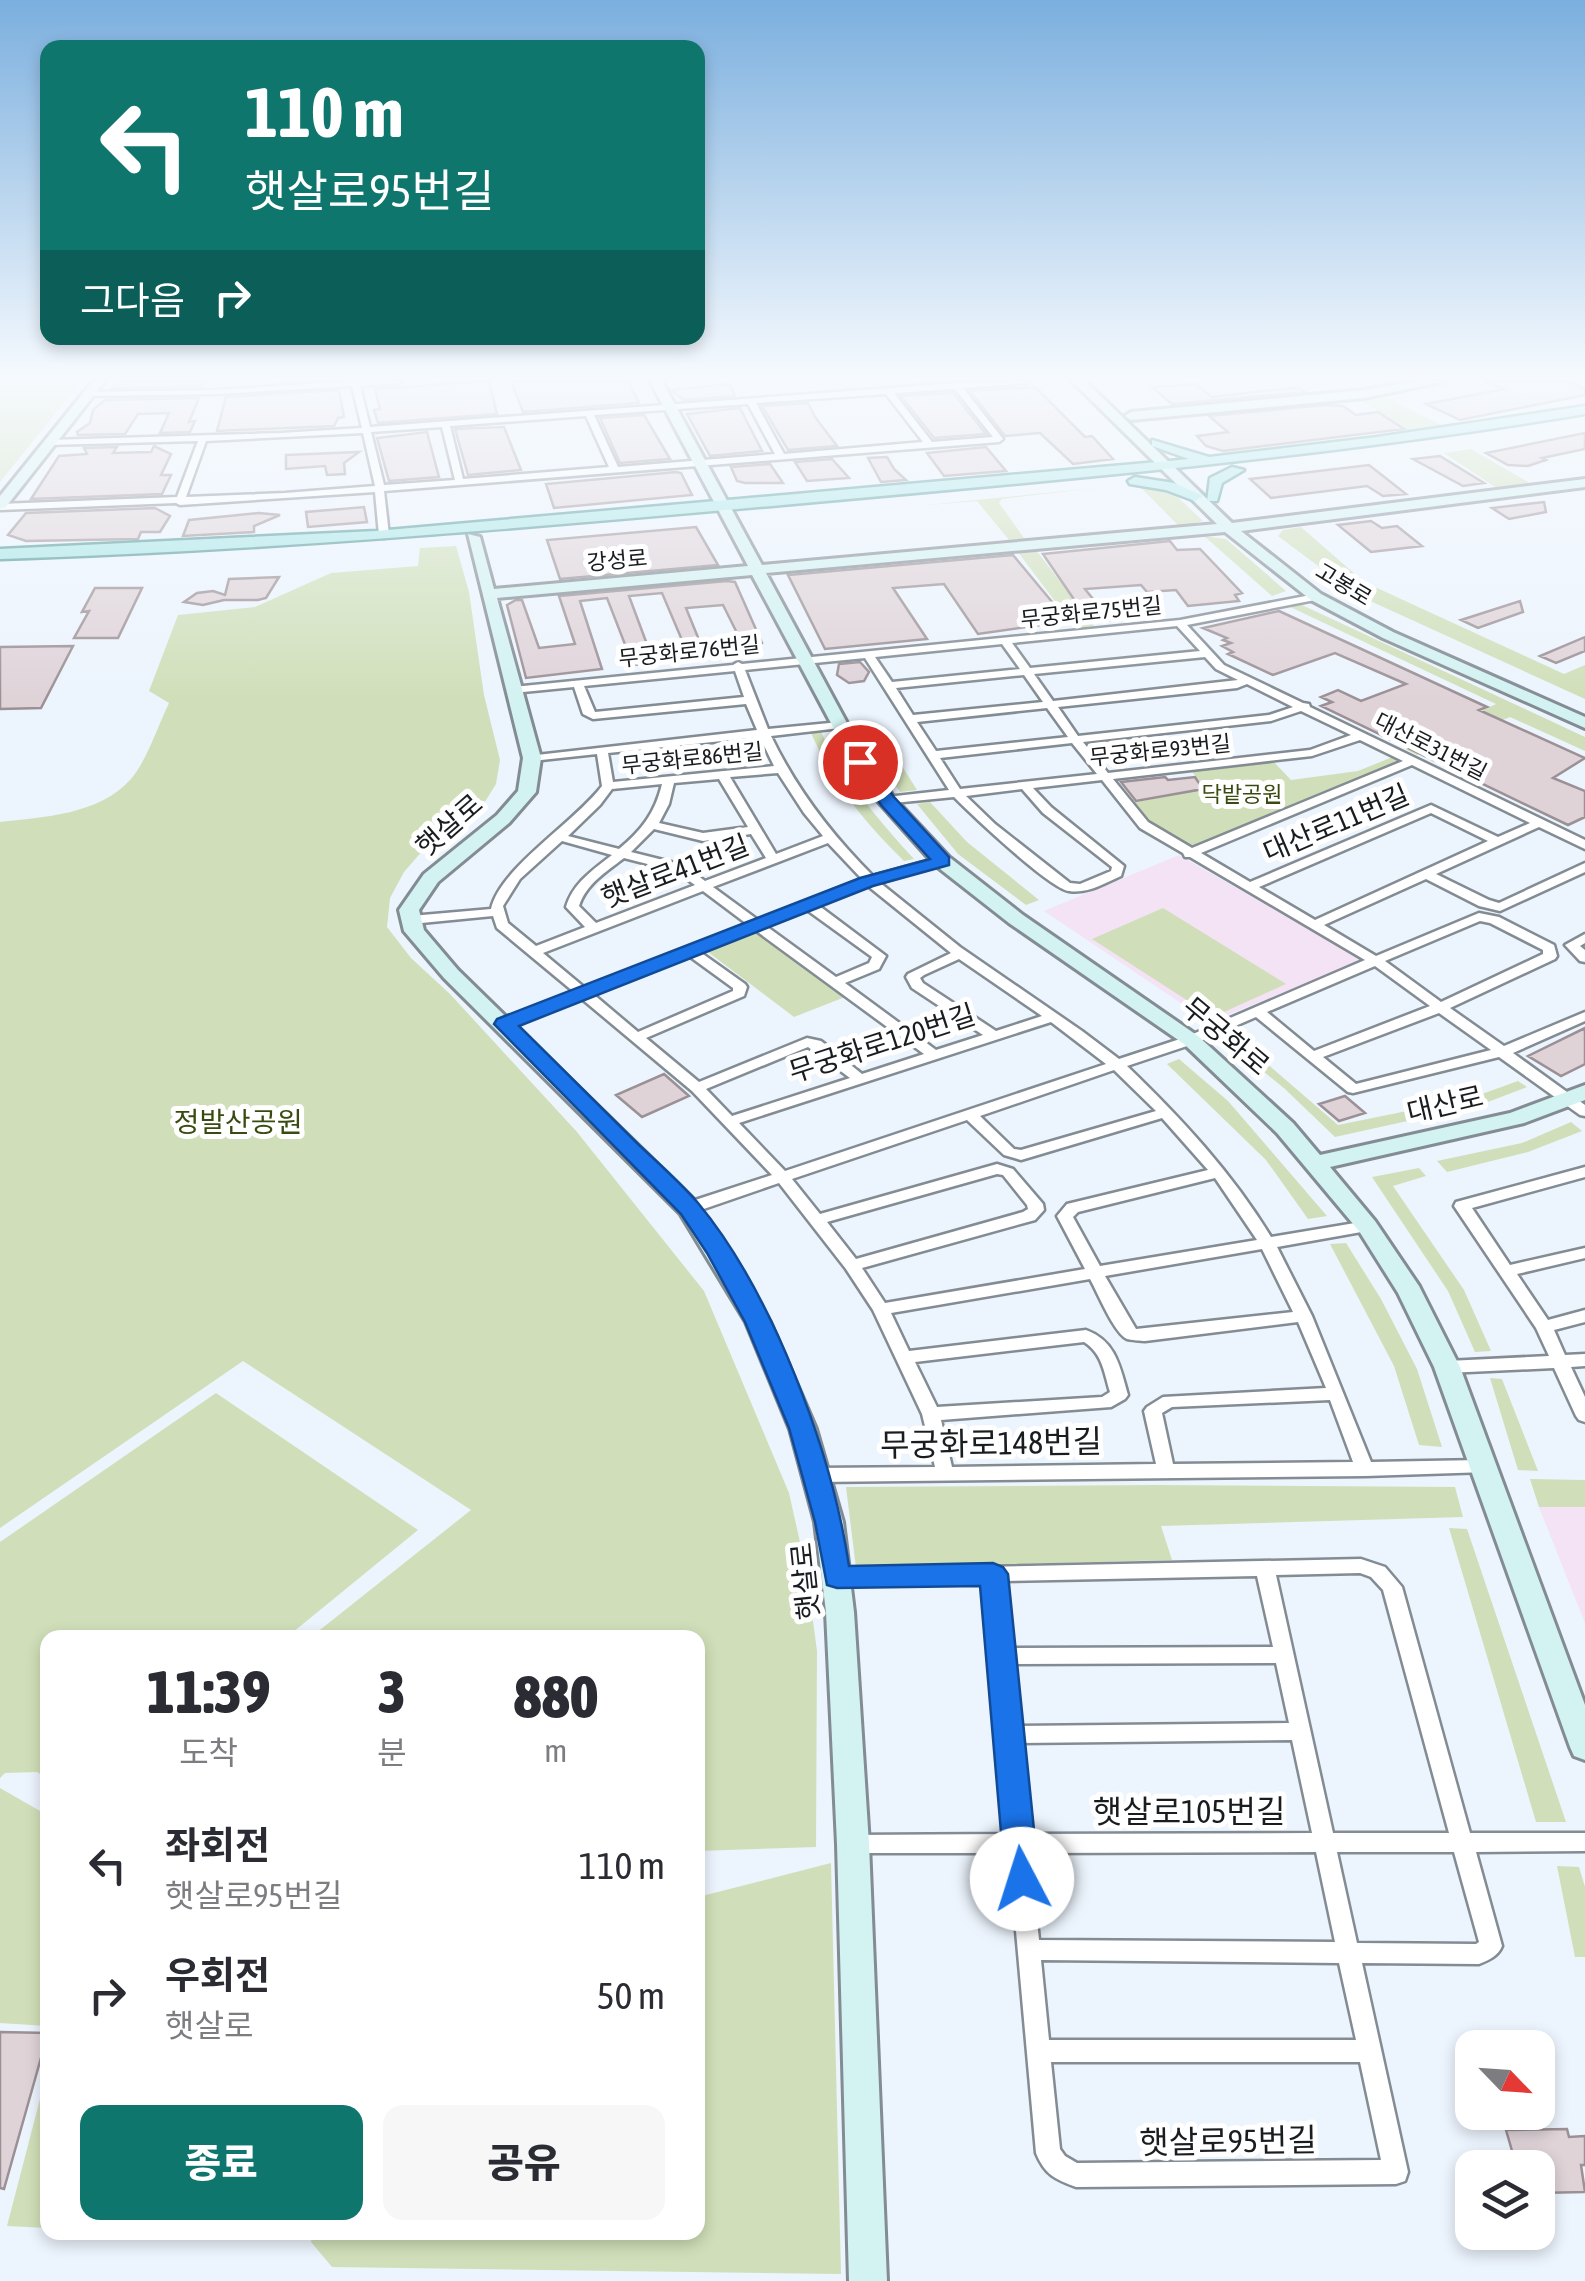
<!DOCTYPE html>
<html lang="ko">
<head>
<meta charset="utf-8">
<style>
  :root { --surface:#fff; --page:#f7f7f7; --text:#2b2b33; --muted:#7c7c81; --accent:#0f766e }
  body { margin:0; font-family:"Asap Condensed","Noto Sans KR",sans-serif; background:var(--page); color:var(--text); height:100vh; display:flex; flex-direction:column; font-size:38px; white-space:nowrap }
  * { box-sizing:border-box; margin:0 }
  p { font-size:32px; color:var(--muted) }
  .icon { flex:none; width:55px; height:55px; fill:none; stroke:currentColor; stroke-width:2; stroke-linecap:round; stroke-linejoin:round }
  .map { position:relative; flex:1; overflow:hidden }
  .drawer { position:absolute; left:40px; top:1630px; width:665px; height:610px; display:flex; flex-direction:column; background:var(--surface); border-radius:20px; box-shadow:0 5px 15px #0003 }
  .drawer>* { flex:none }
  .top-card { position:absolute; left:40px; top:40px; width:665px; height:305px; border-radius:20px; box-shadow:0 5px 15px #0003; background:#0f766e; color:#fff; overflow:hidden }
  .needle { width:65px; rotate:115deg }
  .tools { position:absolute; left:1455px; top:2030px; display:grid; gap:20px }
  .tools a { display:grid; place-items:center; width:100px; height:100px; border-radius:20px; background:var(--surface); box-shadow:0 5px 15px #0003; font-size:50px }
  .pin { position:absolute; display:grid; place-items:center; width:85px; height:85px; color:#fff; margin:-42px; border:5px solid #fff; border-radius:50%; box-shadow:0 2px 10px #0007 }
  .me { position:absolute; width:110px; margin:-55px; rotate:355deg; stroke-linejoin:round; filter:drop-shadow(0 0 8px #0008) }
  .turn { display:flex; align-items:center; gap:35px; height:210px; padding:0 40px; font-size:45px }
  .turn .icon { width:130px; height:130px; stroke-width:2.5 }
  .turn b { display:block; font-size:70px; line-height:85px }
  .then { display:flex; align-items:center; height:95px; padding:0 40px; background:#0003; gap:20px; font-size:38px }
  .eta { display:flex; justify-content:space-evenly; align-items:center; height:170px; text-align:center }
  .eta b { font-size:60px; font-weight:800; line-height:70px }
  .cta { display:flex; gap:20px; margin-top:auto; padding:20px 40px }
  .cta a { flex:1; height:115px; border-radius:20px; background:var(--accent); color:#fff; font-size:40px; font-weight:800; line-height:115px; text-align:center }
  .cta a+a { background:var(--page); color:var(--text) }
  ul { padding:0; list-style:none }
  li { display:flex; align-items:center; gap:30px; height:130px; padding:0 40px }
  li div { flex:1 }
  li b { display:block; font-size:38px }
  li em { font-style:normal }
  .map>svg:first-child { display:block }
</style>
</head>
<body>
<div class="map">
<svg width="1585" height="2281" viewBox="0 0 1585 2281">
  <rect width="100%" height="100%" fill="#ecf4fd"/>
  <path fill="#f3e3f5" d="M1179 855 1364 961 1209 1022 1044 911Z
    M1539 1507H1585V1623Z"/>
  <path fill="#d0dfb9" d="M0 381H82L0 482Z
    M1380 394 1443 426 1410 431 1355 397Z
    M1471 449 1535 486 1501 491 1444 453Z
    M1138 485 1169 489 1203 521 1180 527Z
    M1104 487 1002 499 999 503 1024 538 1009 540 977 501 917 506Z
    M1301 527 1364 582 1564 674 1585 665V699L1357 595 1278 536 1283 530Z
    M1204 536 1226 539 1286 591 1272 596Z
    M456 546 469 592 484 695 500 760 496 784 483 805 430 842 404 872 390 898 387 927 411 958 450 994 577 1132 704 1291 789 1493 806 1569 817 1651 816 1847 698 1851V1638L311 1637 471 1510 243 1361 0 1528V822C43 817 99 815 131 779 147 760 158 726 169 703L149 691 178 615 255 607 331 573 418 566 420 548Z
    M1036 550 1094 626 1075 628 1018 552Z
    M1302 605 1585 737V751L1510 717 1417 755 1403 748 1496 704 1288 606Z
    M878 728 917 790 900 792 859 731Z
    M821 732C846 781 877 819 914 859L904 861C864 822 834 785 811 733Z
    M1395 756 1404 761 1190 850 1147 824 1131 803 1206 789 1190 769 1272 760 1291 780 1358 771Z
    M930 802 967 842 1039 900 1026 905 958 854 917 804Z
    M1163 908 1286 984 1213 1017 1092 939Z
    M751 930 845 997 794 1017 704 949Z
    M1234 1035 1338 1125 1471 1098 1518 1081 1527 1087 1480 1105 1335 1137 1285 1089 1225 1040Z
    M1179 1059 1228 1101 1327 1216 1308 1219 1266 1160 1167 1064Z
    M1571 1122 1582 1131 1528 1152 1447 1172 1437 1161 1522 1143Z
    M1419 1168 1426 1176 1393 1186 1464 1290 1491 1351 1475 1352 1448 1291 1372 1177Z
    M1346 1243 1381 1299 1417 1369 1442 1447 1419 1445 1394 1366 1330 1244Z
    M1490 1378 1502 1379 1538 1471 1518 1470Z
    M216 1393 418 1530 287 1637 48 1638 47 1778 37 1772 5 1773 0 1778V1542Z
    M1530 1479 1585 1480V1507H1539Z
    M1155 1485 1455 1487 1463 1517 1161 1526 1172 1560 856 1568 846 1487Z
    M1449 1528 1467 1529 1566 1822H1536Z
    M0 1788 47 1815V2026L0 2023Z
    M831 1863 841 2274 332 2267 311 2242 313 2233 698 2232V1897Z
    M1557 1866 1579 1867 1585 1887V1957H1575Z
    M47 2072V2228L7 2226Z"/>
  <path fill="#dfd3d8" stroke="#9b9095" stroke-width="2.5" d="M118 381H204L202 386 113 388Z
    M489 381 497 414 378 423 374 410 380 409 375 389Z
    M511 381H628L639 403 523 412Z
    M1484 381H1565L1585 389V395L1460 420 1426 404 1504 389Z
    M730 384 735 396 684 400 671 390Z
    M1195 384 1212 397 1298 387 1305 392 1172 404 1152 387Z
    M1035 387 1085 437 1092 436 1113 459 1073 464 1040 433 1005 436 970 391Z
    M339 390 344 417 338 418 334 426 217 431 226 397Z
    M953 393 986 434 934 438 901 396Z
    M199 398 189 422 195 421 190 432 160 433 169 413 138 414 125 434 78 435 77 432 90 423 93 410 105 400Z
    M808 403 815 417 837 446 788 450 762 406Z
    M1325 405 1343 406 1356 415 1378 412 1404 429 1223 451 1206 446 1197 436 1228 432 1209 416Z
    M740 408 762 451 710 456 687 414Z
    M644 415 670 459 620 463 600 418Z
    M504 427 521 470 468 475 455 429Z
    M427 432 439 477 389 481 377 438Z
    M1585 433V449L1542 458 1546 460 1528 466 1508 465 1486 453Z
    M154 446 171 454 161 475H171L162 494 31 499 59 456 87 454 84 448 117 447 113 453 151 452Z
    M986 447 1006 471 944 476 927 453Z
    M359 452 344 463 345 474 327 475 325 466 286 469V455Z
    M1440 456 1484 483 1463 486 1413 459Z
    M887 457 894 469 906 480 881 482 868 458Z
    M832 459 849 478 807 481 795 462Z
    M770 464 783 483H745L737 481 731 467Z
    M1369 465 1406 494 1383 496 1367 486 1271 498 1250 479Z
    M676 472 681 473 692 495 554 508 546 484Z
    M1544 502 1546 512 1509 519 1492 508Z
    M364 507 367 522 308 527 306 512Z
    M155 508 170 516 160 532H141L138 539 26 541 8 535 26 513Z
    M259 513 280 515 254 526V532L183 536 189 520Z
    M1371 521 1382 528 1397 526 1422 546 1371 552 1338 525Z
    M696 527 718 565 560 579 547 540Z
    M1170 541 1177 550 1200 549 1242 593 1235 595 1239 601 1188 606 1176 590 1147 592 1141 585 1085 589 1110 620 1094 622 1088 620 1043 554Z
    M1013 555 1068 621 978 634 944 584 893 588 927 639 825 649 788 575Z
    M279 577 266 598 258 600H224L203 605 184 602 197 593 213 591 225 595 229 579Z
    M727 581 735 582 762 643 747 653 723 605 686 608 706 657 690 659 662 593 629 596 654 663 633 665 607 598 580 601 602 669 526 678 507 605 516 600H522L539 648 575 644 559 596Z
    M95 588H142L118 638H74L89 611 82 612Z
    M1520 601 1523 612 1478 628 1461 620Z
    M1279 611 1487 707 1479 710 1585 758 1553 778 1585 791V817L1568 825 1321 706 1332 702 1321 697 1338 690 1361 701 1406 684 1335 653 1273 675 1228 654 1233 652 1222 646 1231 643 1223 640 1227 638 1203 628Z
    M1585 637V651L1556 663 1540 656Z
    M73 646 41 708 0 709V647Z
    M860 662 869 672 864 681 849 683 837 675 839 664Z
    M1165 777 1168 780 1195 777 1203 789 1136 801 1121 782Z
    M1585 1028V1064L1561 1076 1528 1056Z
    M664 1074 689 1096 642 1117 616 1095Z
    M1345 1096 1365 1113 1339 1121 1319 1104Z
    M0 2032 48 2033 4 2189 0 2188Z
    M1567 2129 1569 2137 1585 2136V2165H1581L1585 2192 1538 2193V2168H1517L1506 2130Z"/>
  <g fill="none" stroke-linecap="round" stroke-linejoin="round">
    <g stroke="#838b93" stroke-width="5">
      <path id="street" d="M351 381H402L398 383 360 386 370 427 956 383 1031 381 1027 383 963 388 1003 439 999 442 384 491 389 535 384 538 379 535 375 492 180 505 176 503 0 510V504L177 497 198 441 47 445V441L50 440 281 433 362 428 352 386 217 394 90 396H87V392L217 390ZM955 389 993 437 932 442 894 393ZM886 394 923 442 784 454 756 403ZM748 404 775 454 618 467 594 415ZM586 416 609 467 463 479 450 426ZM442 427 455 480 384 485 371 432ZM363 433 375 486 285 493 186 497 206 441Z
        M1316 594 1321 597 1320 599 1187 625 1224 665 1303 703 1309 704 1310 707 1585 840V849L1539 827 1436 874 1489 900 1499 903 1585 863V872L1500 911 1479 906 1426 879 1324 925 1376 956 1479 913 1499 917 1554 945 1557 956 1555 959 1450 1008 1504 1046 1585 1012V1021L1513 1053 1585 1105V1116L1580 1115 1499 1057 1353 1093 1348 1092 1256 1017 1196 1043 1127 1066C1181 1118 1232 1173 1271 1237L1367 1221 1375 1226 1367 1231 1277 1247 1312 1316 1371 1462 1481 1460 1487 1462 1490 1467 1487 1472 1365 1476 816 1482 810 1480 807 1475 810 1470 816 1468 935 1467 922 1414 873 1310 846 1269 779 1183 695 1212H683L681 1208 683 1204 772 1175 692 1091 582 999 510 1027H500L498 1024 500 1021 574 992 497 928 493 916 411 924 405 920 411 916 491 909C500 868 574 823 602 786L597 754 532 761 528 760V756L757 730 746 704 593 719 583 714 574 687 513 693 508 690 513 687 733 665 738 662 742 664 1180 620ZM1177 626 1200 651 1030 668 1012 643ZM1002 644 1020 669 892 682 875 657ZM1205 657 1216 669 1238 680 1053 701 1034 674ZM865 658 949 790 887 797 881 801 883 804 954 797C972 815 1049 888 1069 891 1088 894 1105 883 1121 876L1124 866 1051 807 1033 788 1102 780 1140 828 1183 853 1185 857H1190L1365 960 1186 1037 1119 1059 1082 1031 960 947 879 882 946 864V858L942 857 873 876C831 834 797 790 771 736L840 728 846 725 840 722 768 729 745 670ZM735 671 744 697 595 712 584 686ZM1024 675 1043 702 913 715 896 688ZM1247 684 1293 707 1269 715 1078 736 1058 707 1237 688ZM1047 708 1068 737 936 751 917 722ZM1301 711 1351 735 1310 750 1108 773 1083 742 1271 721ZM760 737 774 766 613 782 608 753ZM1360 740 1403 761 1192 848 1148 822 1113 779 1312 756ZM1072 743 1097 774 960 789 940 758ZM1412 765 1530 823 1498 837 1431 805 1250 882 1201 853ZM778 773 804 813 823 836 776 854 730 777ZM719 779 748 827 703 833 659 823 669 804 674 783ZM662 784C655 813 642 830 619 849L568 836 600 805 612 789ZM1022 789 1043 813 1112 867 1111 871 1080 884 1070 883 995 824 966 796ZM1431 813 1488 841 1315 920 1259 887ZM654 829 703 841 751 834 766 858 705 881 683 865 631 852ZM562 841 612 855C593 870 573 883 566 907L585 927 536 946 508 923 503 906 520 879ZM828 843 862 879 758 920 713 887ZM624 858 675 871 695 885 596 923 579 906C586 884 606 872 624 858ZM868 886 951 953 908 974 906 977 912 988 983 1035 936 1050 845 983 879 969 886 956 818 905ZM703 891 747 924 585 988 543 953ZM807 910 872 957 869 963 836 977 766 926ZM1480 921 1490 923 1543 950V954L1441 1002 1385 961ZM755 930 924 1054 862 1074 821 1041 807 1038 699 1082 646 1038 744 996 747 987 745 984 700 952ZM689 956 733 988V991L638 1032 593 994ZM959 959 1042 1016 996 1031 923 983 920 978 924 975ZM1375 966 1430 1006 1314 1051 1267 1012ZM1439 1013 1491 1050 1356 1084 1323 1057ZM1051 1022 1106 1064 785 1171 739 1123ZM808 1047 850 1078 732 1116 706 1089ZM1114 1070 1156 1111 1021 1150 1014 1149 980 1116ZM1162 1118 1208 1170 1067 1204 1057 1216 1085 1269 885 1303 862 1268 1035 1220 1044 1210 1043 1204 1013 1169 997 1164 820 1214 792 1179 967 1120 1004 1155 1021 1160ZM997 1174 1003 1175 1027 1205 1028 1209 1023 1212 856 1259 827 1222ZM1215 1178 1257 1240 1100 1266 1073 1217 1078 1212ZM1262 1249 1293 1312 1136 1329 1105 1276ZM1090 1279C1098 1293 1114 1333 1127 1339 1130 1340 1142 1341 1145 1341L1298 1322 1326 1388 1163 1397 1147 1407 1144 1411 1156 1464 952 1467 941 1420 1111 1407 1125 1399 1128 1395C1120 1367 1116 1341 1086 1330L909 1351 891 1313ZM1084 1342C1103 1354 1104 1373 1110 1392L1102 1397 937 1407 915 1362ZM1330 1400 1353 1462 1173 1464 1162 1413 1172 1407Z
        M1585 934V943L1580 946 1585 950V962L1580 961 1565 945Z
        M1585 1167V1177L1472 1208 1510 1265 1585 1248V1258L1517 1274 1548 1320 1585 1310V1322L1554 1330 1565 1355 1585 1354V1366L1571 1367 1585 1397V1422L1579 1420 1576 1416 1554 1368 1447 1373 1441 1371 1438 1367 1441 1363 1447 1361 1549 1356 1536 1328 1454 1206 1456 1202Z
        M1361 1559 1385 1567 1402 1587 1470 1833H1585V1851L1476 1852 1502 1946C1498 1956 1489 1960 1479 1964L1362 1963 1408 2172 1405 2181 1396 2184 1076 2187C1055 2179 1045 2175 1036 2153L1009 1853H853L845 1851 842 1844 845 1837 853 1835 1007 1834 984 1581 837 1584 830 1582 828 1577 830 1572 837 1570ZM1360 1573 1371 1577 1383 1590 1449 1833H1333L1276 1575ZM1257 1576 1273 1647 1010 1648 1003 1581ZM1276 1663 1289 1723 1018 1726 1011 1664ZM1292 1740 1312 1833 1028 1834 1019 1743ZM1316 1852 1335 1942 1039 1940 1030 1853ZM1337 1852H1454L1479 1942 1476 1944 1357 1943ZM1041 1960 1339 1963 1356 2040H1049ZM1051 2062H1360L1381 2160 1077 2163 1065 2156 1060 2149Z"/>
    </g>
    <g stroke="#838b93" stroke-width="6">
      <path id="secondary" d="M93 381H105L5 508 0 509V496Z
        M650 381H662L762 565 1217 524 1072 381H1085L1232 523 1585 479V487L1241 531 1321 594 1393 632 1585 717V728L1383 638 1311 600 1225 532 766 573 848 725 894 798 949 857 1023 915 1198 1036 1293 1123 1320 1155 1510 1113 1585 1085V1100L1524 1123 1330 1167 1375 1221 1419 1286 1460 1367 1585 1705V1760L1574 1756 1570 1747 1434 1367 1398 1293 1359 1231 1277 1133 1184 1044 1009 923 935 865 878 801 832 725 752 575 497 598 541 758 536 792 509 823 438 882 419 910 424 930 458 970 697 1203 770 1322 816 1429 843 1522 854 1612 869 1844 887 2281H849L837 1844 826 1612 815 1522 790 1429 746 1322 680 1213 444 978 404 931 399 910 424 874 497 815 518 791 523 758 468 534 480 537 494 589 748 566Z
        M1419 381H1446L1364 398 1131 420 1125 416 1131 412 1364 390Z"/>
    </g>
    <g stroke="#509596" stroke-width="5">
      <path id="primary" d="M1585 406V414C1319 458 1051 481 782 505 522 528 262 551 0 559V549L376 531 1169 461 1189 459 1152 446V440L1209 457 1377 437Z
        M1232 467 1244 470 1222 483 1217 501H1207L1210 478Z
        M1135 477 1174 483 1203 496 1195 501 1166 490 1130 484 1128 481Z"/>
    </g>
    <use href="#street" fill="#fff" fill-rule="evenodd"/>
    <use href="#secondary" fill="#d3f2f2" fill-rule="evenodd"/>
    <use href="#primary" fill="#a7e6e6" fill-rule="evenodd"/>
  </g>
  <linearGradient id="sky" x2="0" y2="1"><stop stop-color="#7bafde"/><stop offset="0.54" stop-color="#f6fafe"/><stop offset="1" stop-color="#f6fafe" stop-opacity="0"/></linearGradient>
  <rect width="1585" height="700" fill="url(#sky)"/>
  <path fill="#1a73e8" stroke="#114b97" stroke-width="2.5" d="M860 757 866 759 894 797 949 857V865L873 886 519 1026C558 1065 598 1104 638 1144 658 1163 680 1182 698 1203 772 1292 832 1452 849 1566L993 1563 1003 1567 1008 1574 1039 1879 1034 1890 1022 1894 1010 1890 1005 1879 980 1586 837 1588 827 1585 815 1522 789 1428 745 1322 707 1253 681 1214 494 1024 497 1019 860 878 930 859 881 805 852 762Z"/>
  <g text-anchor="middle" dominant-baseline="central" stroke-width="10" stroke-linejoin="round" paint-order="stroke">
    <g font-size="22" fill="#1a1d20" stroke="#fff">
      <text transform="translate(617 560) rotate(-5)">강성로</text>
      <text transform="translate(1344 584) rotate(31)">고봉로</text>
      <text transform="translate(1091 612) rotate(-6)">무궁화로75번길</text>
      <text transform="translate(689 651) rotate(-6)">무궁화로76번길</text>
      <text transform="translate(1431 746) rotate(27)">대산로31번길</text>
      <text transform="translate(1160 750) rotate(-6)">무궁화로93번길</text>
      <text transform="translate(692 758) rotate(-6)">무궁화로86번길</text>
    </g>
    <g font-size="22" fill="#394b10" stroke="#fff">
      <text x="1242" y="794">닥밭공원</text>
    </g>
    <g font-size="28" fill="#1a1d20" stroke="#fff">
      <text transform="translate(1336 823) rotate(-23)">대산로11번길</text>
      <text transform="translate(449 825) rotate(-41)">햇살로</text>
      <text transform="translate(675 871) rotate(-21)">햇살로41번길</text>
      <text transform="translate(1226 1036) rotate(40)">무궁화로</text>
      <text transform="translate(882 1043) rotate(-18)">무궁화로120번길</text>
      <text transform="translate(1445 1104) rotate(-13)">대산로</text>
      <text transform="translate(805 1581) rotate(-96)">햇살로</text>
    </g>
    <g font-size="28" fill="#394b10" stroke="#fff">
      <text x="238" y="1122">정발산공원</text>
    </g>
    <g font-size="32" fill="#1a1d20" stroke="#fff">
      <text transform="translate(991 1443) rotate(-1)">무궁화로148번길</text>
      <text x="1189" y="1811">햇살로105번길</text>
      <text transform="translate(1228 2141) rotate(-1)">햇살로95번길</text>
    </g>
  </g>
</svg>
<div class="tools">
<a><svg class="needle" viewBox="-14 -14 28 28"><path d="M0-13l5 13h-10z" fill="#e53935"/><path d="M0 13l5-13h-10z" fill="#7c7c81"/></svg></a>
<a><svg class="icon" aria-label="layers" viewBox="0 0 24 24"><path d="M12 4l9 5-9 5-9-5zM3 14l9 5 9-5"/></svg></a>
</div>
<div class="pin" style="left:860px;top:762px;background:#d93025"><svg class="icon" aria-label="arrive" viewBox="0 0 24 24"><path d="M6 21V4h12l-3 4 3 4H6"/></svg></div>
<svg class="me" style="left:1022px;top:1879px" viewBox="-20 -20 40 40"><circle r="19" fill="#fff"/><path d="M0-13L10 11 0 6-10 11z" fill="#1a73e8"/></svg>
<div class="top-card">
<div class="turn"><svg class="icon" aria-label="left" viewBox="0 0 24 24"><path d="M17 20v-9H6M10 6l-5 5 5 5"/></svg><div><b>110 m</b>햇살로95번길</div></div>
<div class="then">그다음<svg class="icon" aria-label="right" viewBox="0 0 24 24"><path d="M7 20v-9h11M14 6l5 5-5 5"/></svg></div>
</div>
<section class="drawer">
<div class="eta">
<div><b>11:39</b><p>도착</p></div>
<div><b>3</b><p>분</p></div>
<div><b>880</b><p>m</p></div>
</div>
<ul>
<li><svg class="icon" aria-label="left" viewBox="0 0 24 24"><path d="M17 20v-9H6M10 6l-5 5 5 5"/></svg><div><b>좌회전</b><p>햇살로95번길</p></div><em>110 m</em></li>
<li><svg class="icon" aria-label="right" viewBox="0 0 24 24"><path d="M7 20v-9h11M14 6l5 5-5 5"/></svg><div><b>우회전</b><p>햇살로</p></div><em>50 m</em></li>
</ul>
<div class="cta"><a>종료</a><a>공유</a></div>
</section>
</div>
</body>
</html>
